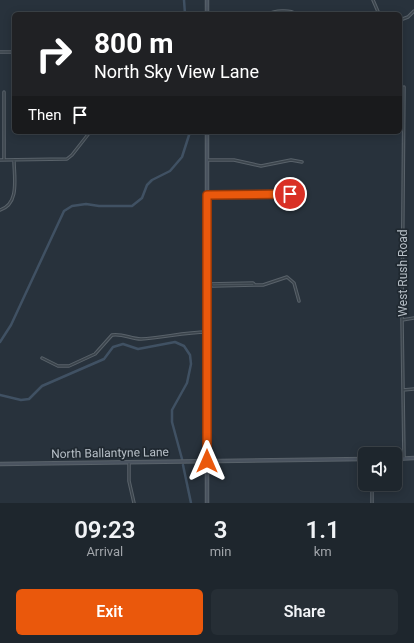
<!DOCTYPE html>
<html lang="en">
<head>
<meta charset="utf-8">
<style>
  :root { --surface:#1e262d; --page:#262e35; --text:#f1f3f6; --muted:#a1a5aa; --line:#3c4349; --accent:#ea580c }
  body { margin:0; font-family:Roboto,sans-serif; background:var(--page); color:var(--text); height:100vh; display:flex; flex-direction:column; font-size:15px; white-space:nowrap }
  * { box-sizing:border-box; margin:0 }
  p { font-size:13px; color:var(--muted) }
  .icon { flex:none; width:22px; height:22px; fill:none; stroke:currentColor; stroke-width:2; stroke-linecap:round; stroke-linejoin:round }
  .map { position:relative; height:503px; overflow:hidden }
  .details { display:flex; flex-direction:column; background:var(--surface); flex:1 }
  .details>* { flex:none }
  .banner { position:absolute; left:12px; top:12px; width:390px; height:122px; border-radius:6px; box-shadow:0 2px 10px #0003,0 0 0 1px var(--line); background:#202124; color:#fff; overflow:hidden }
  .controls { position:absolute; left:358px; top:447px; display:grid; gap:8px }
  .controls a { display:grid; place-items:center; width:44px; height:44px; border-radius:6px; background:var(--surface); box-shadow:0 2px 10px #0003,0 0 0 1px var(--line); font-size:20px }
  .pin { position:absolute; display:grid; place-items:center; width:34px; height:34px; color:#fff; margin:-17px; border:2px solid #fff; border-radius:50%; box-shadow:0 1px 4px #0007 }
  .me { position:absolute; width:44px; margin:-22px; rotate:0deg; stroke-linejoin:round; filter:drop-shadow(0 0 3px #0008) }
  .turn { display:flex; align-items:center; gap:14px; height:84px; padding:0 16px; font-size:18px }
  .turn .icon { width:52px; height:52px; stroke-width:2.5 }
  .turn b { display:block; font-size:28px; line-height:34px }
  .then { display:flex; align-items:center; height:38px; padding:0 16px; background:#0003; gap:8px; font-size:15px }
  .eta { display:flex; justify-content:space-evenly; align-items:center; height:68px; text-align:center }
  .eta b { font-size:24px; font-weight:600; line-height:28px }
  .cta { display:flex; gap:8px; margin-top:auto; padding:8px 16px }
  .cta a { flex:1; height:46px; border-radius:6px; background:var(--accent); color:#fff; font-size:16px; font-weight:600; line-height:46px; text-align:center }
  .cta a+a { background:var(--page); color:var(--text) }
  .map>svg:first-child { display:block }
</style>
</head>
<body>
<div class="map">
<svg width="414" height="503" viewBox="0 0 414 503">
  <rect width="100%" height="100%" fill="#28323c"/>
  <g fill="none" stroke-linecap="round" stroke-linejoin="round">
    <path stroke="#405163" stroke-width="2.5" d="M184 0 185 14
      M0 342 11 325 64 211 72 206 86 204 99 206H132L142 198 147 185 152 180 170 171 182 157 190 132
      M0 395 21 400 29 399 42 386 104 359 113 347 123 344 138 349 175 342 184 346 190 355 191 364 187 383 172 410V422L182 459
      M183 465 191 503"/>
    <g stroke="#59626a" stroke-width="3.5">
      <path id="street" d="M373 0 379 14
        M268 14C274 11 290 9 296 14
        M400 20 408 17 414 11
        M0 52H14
        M4 92V160
        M0 160 67 159 72 155 90 132
        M207 160H234L261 166 291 160 302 162
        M207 195 290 194
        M0 210C20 204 14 177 14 160
        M208 284 253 283 255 285 213 286 211 284
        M255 285H263L287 277 294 283 299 301
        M402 320 414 318
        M42 358 58 366H69L95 354 112 335C122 333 131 339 141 339 163 338 184 332 207 332
        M403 390 414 389
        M404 458 402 320 404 87
        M129 462V481L134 503
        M372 484V503"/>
    </g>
    <g stroke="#59626a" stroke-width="4.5">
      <path id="secondary" d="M207 0V14
        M395 459 414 458
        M0 464 365 459
        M207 503V132"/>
    </g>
    <use href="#street" stroke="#3b444c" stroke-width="1.5"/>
    <use href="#secondary" stroke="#4a535f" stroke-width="2.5"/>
  </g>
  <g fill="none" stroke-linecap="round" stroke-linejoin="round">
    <g stroke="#983908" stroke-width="10">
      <path id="route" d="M207 461V195L290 194"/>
    </g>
    <use href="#route" stroke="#ea580c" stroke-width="7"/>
  </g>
  <g text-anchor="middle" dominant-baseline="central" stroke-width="3.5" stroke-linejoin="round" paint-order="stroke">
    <g font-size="12" fill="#b7bfc7" stroke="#202931">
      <text transform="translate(403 273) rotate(-90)">West Rush Road</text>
      <text transform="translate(110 453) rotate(-1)">North Ballantyne Lane</text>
    </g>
  </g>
</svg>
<div class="controls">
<a><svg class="icon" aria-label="sound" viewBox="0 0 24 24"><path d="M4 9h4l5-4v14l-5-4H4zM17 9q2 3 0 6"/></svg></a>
</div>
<div class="pin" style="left:290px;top:194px;background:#d93025"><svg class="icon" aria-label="arrive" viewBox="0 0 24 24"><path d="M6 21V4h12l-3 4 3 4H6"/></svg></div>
<svg class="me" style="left:207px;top:461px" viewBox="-20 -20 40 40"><path d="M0-17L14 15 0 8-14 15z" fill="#ea580c" stroke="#fff" stroke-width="4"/></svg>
<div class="banner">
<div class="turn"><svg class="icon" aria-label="right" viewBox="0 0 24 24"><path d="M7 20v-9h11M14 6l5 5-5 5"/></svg><div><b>800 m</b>North Sky View Lane</div></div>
<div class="then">Then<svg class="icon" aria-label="arrive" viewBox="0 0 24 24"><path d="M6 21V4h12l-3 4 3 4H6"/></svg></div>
</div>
</div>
<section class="details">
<div class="eta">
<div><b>09:23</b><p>Arrival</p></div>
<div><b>3</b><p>min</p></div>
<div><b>1.1</b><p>km</p></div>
</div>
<div class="cta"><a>Exit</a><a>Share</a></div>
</section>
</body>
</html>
